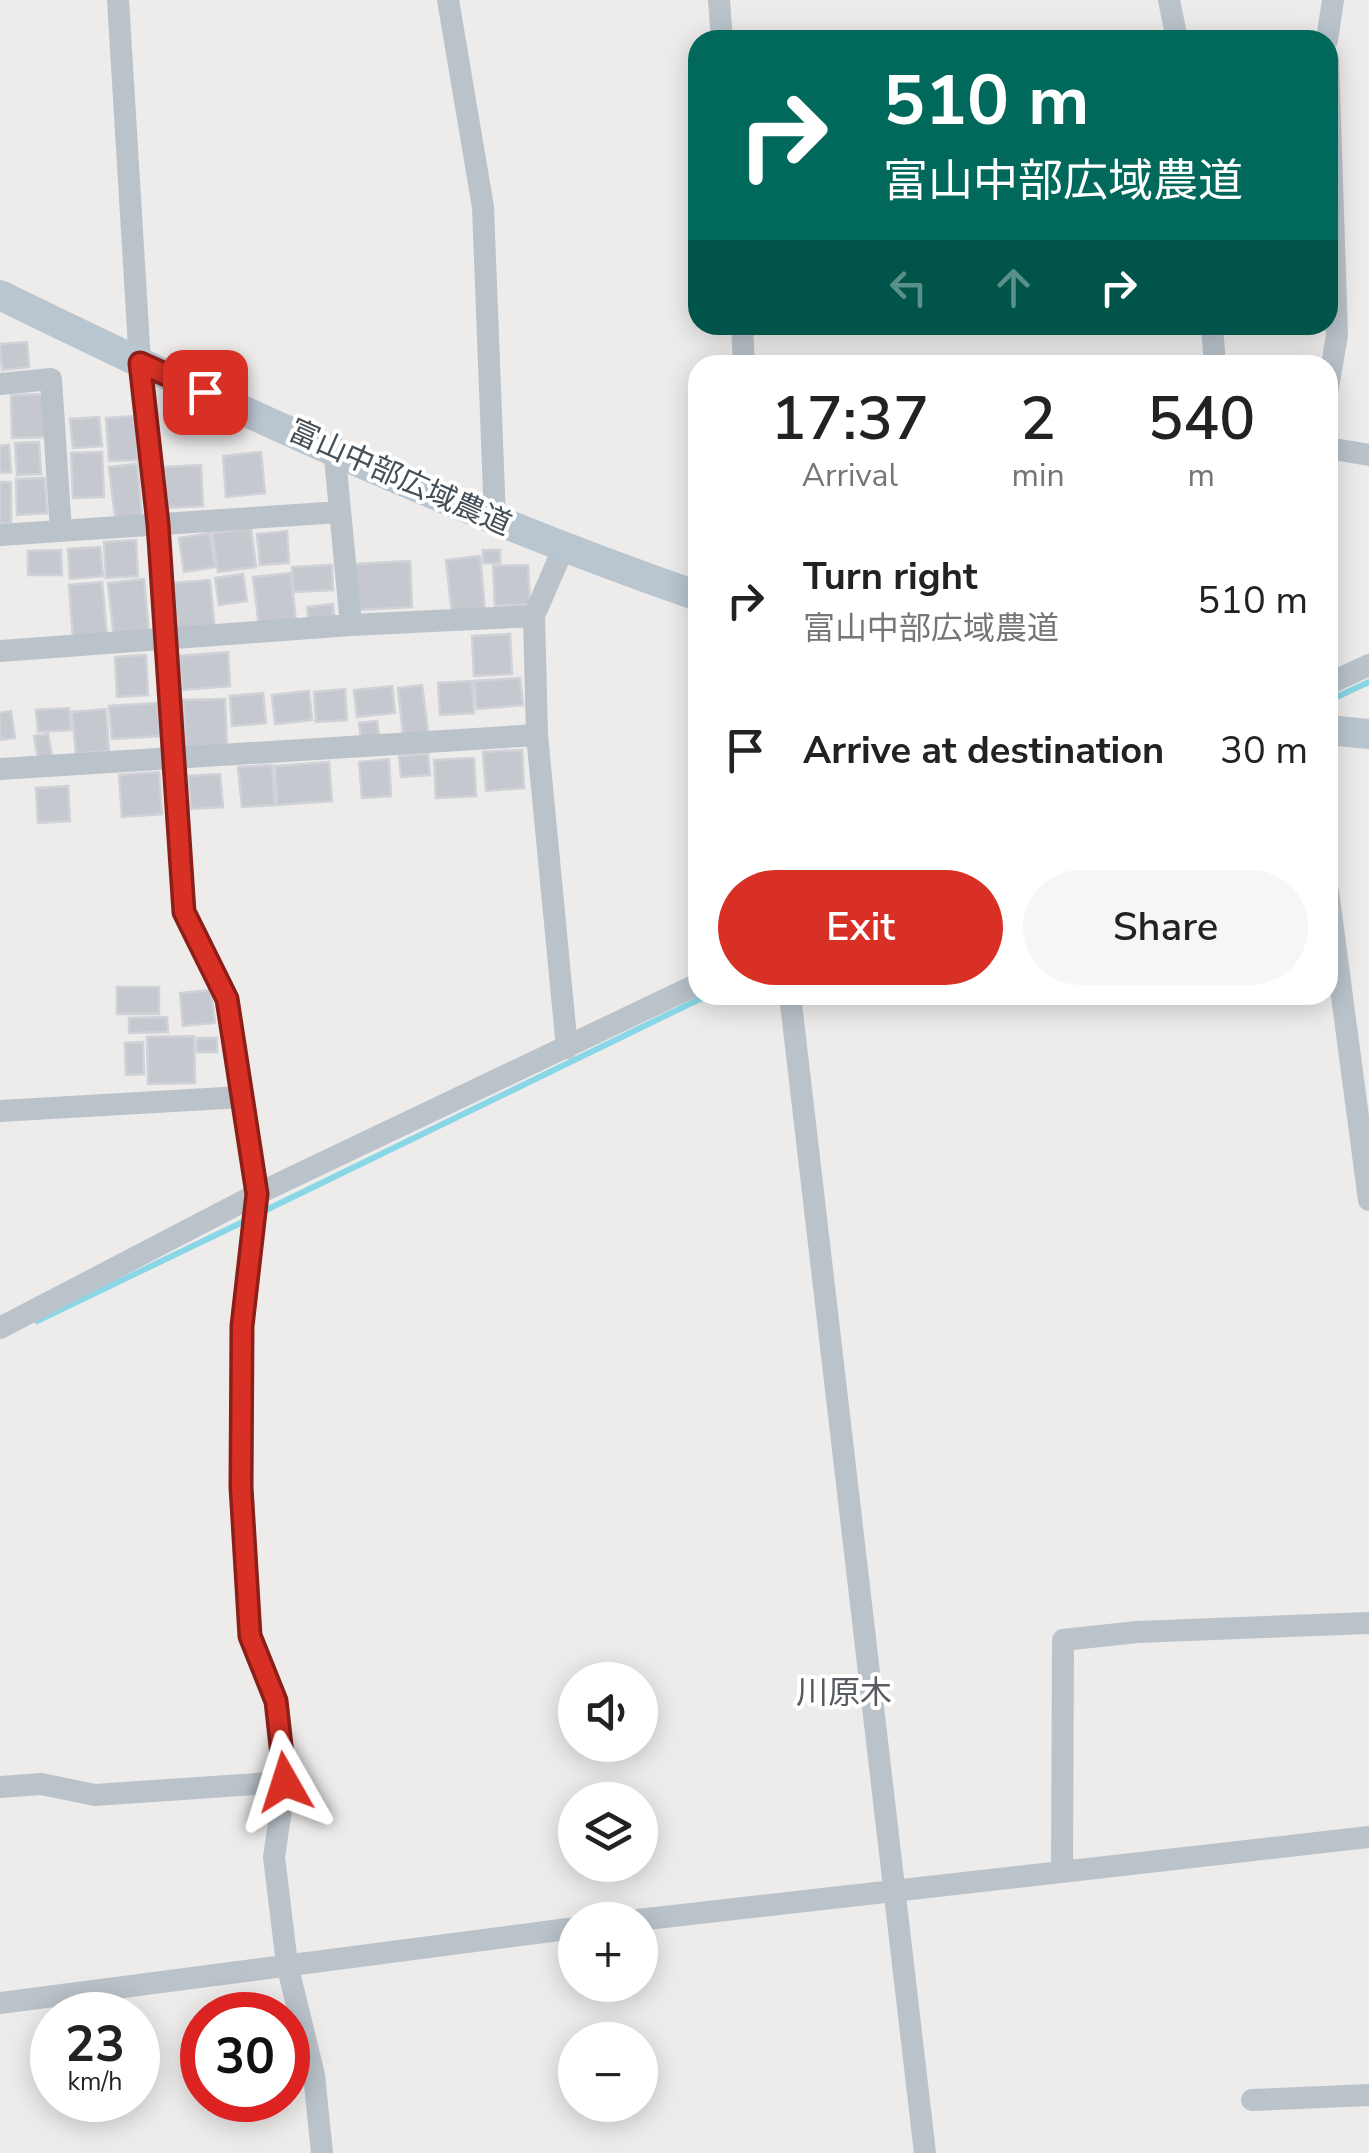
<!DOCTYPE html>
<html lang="en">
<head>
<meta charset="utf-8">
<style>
  :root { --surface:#fff; --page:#f6f6f6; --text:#222; --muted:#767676; --accent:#d93025 }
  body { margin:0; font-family:"Nunito Sans","Noto Sans JP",sans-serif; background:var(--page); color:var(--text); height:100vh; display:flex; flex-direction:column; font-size:38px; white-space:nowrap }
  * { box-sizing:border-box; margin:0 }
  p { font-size:32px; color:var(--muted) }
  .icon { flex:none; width:55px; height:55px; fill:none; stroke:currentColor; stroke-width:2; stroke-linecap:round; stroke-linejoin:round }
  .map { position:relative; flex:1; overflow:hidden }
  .panel { position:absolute; left:688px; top:355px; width:650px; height:650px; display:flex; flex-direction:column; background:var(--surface); border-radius:30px; box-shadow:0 5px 25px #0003 }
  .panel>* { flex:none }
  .top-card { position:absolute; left:688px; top:30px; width:650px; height:305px; border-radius:30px; box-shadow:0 5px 25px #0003; background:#00695c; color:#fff; overflow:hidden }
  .controls { position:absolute; left:558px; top:1662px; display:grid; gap:20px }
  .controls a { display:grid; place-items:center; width:100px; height:100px; border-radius:50%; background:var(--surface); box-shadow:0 5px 25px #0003; font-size:50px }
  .speed { position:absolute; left:30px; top:1992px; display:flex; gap:20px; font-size:50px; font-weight:700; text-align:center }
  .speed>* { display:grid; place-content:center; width:130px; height:130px; border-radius:50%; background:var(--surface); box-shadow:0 5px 25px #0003; line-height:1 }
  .speed small { font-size:25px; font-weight:400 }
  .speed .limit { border:15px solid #d22; background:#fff; color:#111 }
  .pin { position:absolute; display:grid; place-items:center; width:85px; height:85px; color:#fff; margin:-42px; border-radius:20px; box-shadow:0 5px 15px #0006 }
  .me { position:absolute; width:110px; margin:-55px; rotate:354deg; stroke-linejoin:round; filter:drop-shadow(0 0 8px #0008) }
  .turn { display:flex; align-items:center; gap:35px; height:210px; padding:0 30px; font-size:45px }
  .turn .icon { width:130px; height:130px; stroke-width:2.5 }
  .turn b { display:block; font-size:70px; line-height:85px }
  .lanes { display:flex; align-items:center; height:95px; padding:0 30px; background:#0003; justify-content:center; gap:50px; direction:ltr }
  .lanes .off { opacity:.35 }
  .eta { display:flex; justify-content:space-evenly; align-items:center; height:170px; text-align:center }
  .eta b { font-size:60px; font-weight:600; line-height:70px }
  .button { display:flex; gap:20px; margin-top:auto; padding:20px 30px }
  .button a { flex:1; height:115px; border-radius:60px; background:var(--accent); color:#fff; font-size:40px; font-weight:600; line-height:115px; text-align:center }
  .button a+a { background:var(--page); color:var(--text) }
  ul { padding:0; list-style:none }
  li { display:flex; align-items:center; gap:30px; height:150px; padding:0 30px }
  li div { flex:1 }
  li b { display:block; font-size:38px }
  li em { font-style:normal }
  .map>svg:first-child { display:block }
</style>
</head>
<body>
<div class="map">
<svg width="1369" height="2153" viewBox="0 0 1369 2153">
  <rect width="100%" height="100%" fill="#eeebeb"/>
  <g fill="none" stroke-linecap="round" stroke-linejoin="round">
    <path stroke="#89d7e6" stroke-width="6" d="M1328 701 1369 682
      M262 1212 708 995
      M37 1321 247 1220"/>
  </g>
  <path fill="#c5c8ce" stroke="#cfd2d7" stroke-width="2.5" d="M27 342 29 367 2 370 0 344Z
    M45 394 46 437 12 438 11 395Z
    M135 416 138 460 109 461 106 418Z
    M99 417 102 446 73 448 70 419Z
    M39 442 41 474 17 475 15 443Z
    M9 445 11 472 0 473V446Z
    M102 452 104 497 73 498 71 453Z
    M261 452 265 493 226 497 223 456Z
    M137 464 142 516 115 518 109 467Z
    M201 465 203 506 166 508 164 467Z
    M45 478 47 513 17 515 16 479Z
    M0 482H11V523H0Z
    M251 528 256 567 218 572 212 533Z
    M287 531 289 563 260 565 257 534Z
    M210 533 215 567 184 572 179 538Z
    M136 540 138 576 106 578 104 542Z
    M100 547 103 576 70 579 68 549Z
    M61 550 62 575H28V551Z
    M483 550H500V563H483Z
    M480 556 485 610 452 614 446 560Z
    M410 561 412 607 358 610 355 564Z
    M332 565 333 590 293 592 292 567Z
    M528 565 530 604 495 606 493 566Z
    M291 573 296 622 259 627 253 577Z
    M243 574 247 601 219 605 215 578Z
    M144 579 149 634 114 638 108 583Z
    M210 580 215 631 178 634 173 583Z
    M102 582 107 637 73 639 69 585Z
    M333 604 335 624 309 626 307 607Z
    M510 634 512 674 474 676 472 636Z
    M228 652 230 686 182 690 179 656Z
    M146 655 148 695 117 697 115 657Z
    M520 678 523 705 477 709 474 681Z
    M472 681 474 713 440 715 438 683Z
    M422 685 428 732 403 735 398 688Z
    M392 686 395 713 357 717 354 690Z
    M345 689 347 720 316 722 314 692Z
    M309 691 312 720 275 724 272 695Z
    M263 693 266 723 232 726 230 696Z
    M225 699 227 746 186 748 183 700Z
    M157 703 160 736 112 739 109 706Z
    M69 708 71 730 38 732 36 710Z
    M106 709 109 751 76 754 72 712Z
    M11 711 15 738 0 740V713Z
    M377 721 379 736 361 739 359 723Z
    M48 734 52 756 38 758 34 736Z
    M522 750 524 788 486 791 483 752Z
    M428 754 430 775 401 777 399 756Z
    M474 758 476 796 436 798 434 760Z
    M389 759 391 796 362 798 359 762Z
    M329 762 332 801 277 805 275 766Z
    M272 765 275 805 242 807 238 767Z
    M159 772 162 814 122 817 119 775Z
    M220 774 223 807 191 809 188 776Z
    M68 786 70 821 38 823 36 788Z
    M117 987H159V1014H117Z
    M211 990 215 1023 183 1026 180 993Z
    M167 1017 168 1032 129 1033V1018Z
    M194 1036 195 1083 148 1084 147 1037Z
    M197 1038H217V1052H197Z
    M143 1042 144 1074 126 1075 125 1043Z"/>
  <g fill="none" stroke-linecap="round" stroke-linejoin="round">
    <path stroke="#bac3ca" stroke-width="22" d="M118 0 140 363 158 524 184 912 227 999 257 1194 242 1326 241 1487 251 1636 276 1701 285 1782 274 1857 287 1964 314 2075 322 2153
      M448 0 483 207 495 519
      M719 0 722 40
      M1169 0 1177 40
      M1327 40 1333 0
      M1328 59 1337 335 1328 388
      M742 325 744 365
      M1212 325 1215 365
      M0 384 51 379 61 531
      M334 448 351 625
      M1328 448 1369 455
      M0 535 340 512
      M0 651 351 625 534 616 563 549
      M1328 684 1369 665
      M537 735 567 1048
      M0 769 537 735 534 616
      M1328 891 1369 1200
      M790 995 925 2153
      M0 1111 242 1097
      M0 1328 257 1194 698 984
      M0 1787 41 1784 95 1795 285 1782
      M1062 1872 1063 1640 1137 1632 1369 1623
      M638 1920 1369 1837
      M0 2003 575 1928
      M1252 2100 1369 2095"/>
    <path stroke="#b9c5cf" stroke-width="30" d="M0 295C227 406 459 513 698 596
      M1328 730 1369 734"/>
  </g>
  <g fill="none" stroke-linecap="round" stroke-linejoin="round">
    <g stroke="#8d1f18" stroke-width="25">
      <path id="route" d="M205 392 140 363 158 524 184 912 227 999 257 1194 242 1326 241 1487 250 1636 276 1701 285 1782"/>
    </g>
    <use href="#route" stroke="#d93025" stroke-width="18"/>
  </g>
  <g text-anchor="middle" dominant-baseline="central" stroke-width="8" stroke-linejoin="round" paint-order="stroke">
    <g font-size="30" fill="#454f57" stroke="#fff">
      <text transform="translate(400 478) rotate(24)">富山中部広域農道</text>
    </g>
    <g font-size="32" fill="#585c60" stroke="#fff">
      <text x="844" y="1692">川原木</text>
    </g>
  </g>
</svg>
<div class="controls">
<a><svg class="icon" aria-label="sound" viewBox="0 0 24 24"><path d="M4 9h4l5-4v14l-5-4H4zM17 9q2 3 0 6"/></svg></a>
<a><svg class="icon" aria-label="layers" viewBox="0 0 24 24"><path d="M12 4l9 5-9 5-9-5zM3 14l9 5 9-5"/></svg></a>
<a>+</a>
<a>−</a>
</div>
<div class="speed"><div>23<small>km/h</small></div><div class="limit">30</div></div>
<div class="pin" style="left:205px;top:392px;background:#d93025"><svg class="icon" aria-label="arrive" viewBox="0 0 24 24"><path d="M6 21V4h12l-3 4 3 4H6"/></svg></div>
<svg class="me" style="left:285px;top:1782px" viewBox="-20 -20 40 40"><path d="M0-17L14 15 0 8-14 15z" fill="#d93025" stroke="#fff" stroke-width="4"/></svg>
<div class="top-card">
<div class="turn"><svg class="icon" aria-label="right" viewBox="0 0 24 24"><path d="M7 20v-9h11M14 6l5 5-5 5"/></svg><div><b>510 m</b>富山中部広域農道</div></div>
<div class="lanes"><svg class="icon off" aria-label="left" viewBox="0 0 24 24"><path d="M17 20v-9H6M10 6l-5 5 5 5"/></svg><svg class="icon off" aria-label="ahead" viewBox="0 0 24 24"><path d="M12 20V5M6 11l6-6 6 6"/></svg><svg class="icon" aria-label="right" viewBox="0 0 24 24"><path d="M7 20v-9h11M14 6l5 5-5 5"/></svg></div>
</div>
<section class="panel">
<div class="eta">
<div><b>17:37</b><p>Arrival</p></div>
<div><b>2</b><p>min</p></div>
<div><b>540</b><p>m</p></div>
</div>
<ul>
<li><svg class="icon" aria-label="right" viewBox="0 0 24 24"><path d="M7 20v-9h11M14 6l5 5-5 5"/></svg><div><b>Turn right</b><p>富山中部広域農道</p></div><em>510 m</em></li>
<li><svg class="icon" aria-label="arrive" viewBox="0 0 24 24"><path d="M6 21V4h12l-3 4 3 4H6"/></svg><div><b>Arrive at destination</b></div><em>30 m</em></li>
</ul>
<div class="button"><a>Exit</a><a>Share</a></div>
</section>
</div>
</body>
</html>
